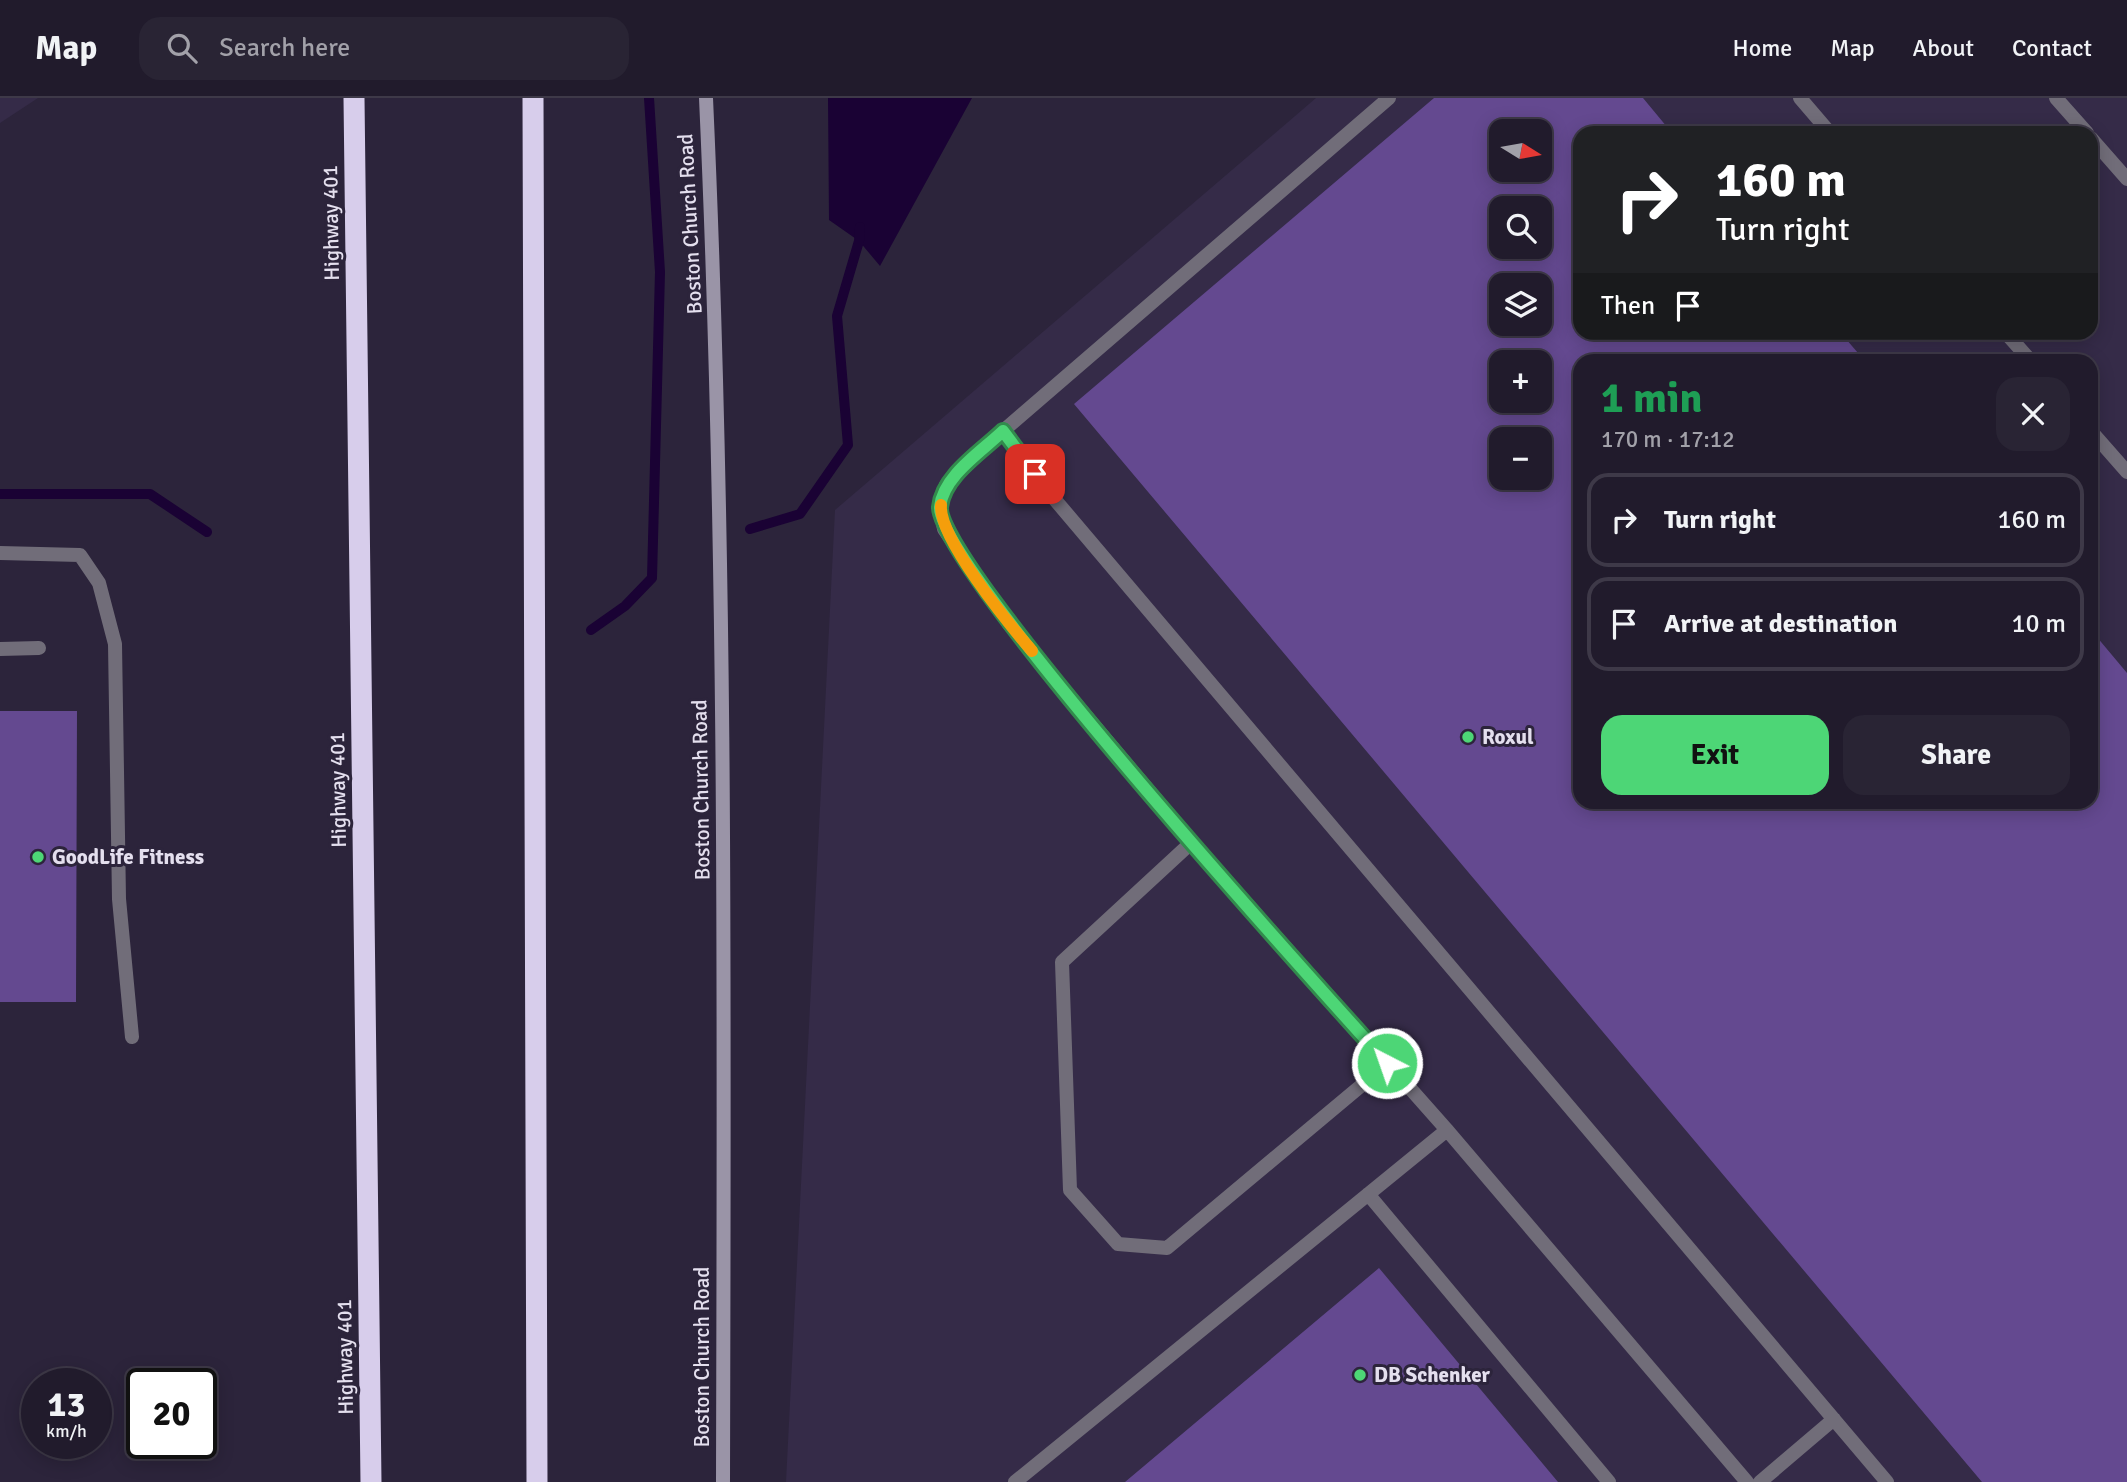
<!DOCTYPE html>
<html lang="en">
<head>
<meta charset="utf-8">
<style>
  :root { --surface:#211b2c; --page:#292434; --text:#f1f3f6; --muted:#a2a1a9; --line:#3e3948; --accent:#4dd676 }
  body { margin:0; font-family:Signika,sans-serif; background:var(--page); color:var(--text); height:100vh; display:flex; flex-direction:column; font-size:26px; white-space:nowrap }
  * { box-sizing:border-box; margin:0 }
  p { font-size:23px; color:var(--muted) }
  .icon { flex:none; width:38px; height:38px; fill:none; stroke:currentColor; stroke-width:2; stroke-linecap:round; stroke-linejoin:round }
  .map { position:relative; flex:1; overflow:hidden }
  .drawer { position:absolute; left:1573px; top:256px; width:525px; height:455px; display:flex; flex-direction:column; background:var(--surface); border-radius:21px; box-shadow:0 4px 18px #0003,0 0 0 2px var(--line) }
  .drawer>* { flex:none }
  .top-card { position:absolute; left:1573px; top:28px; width:525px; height:214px; border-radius:21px; box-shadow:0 4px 18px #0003,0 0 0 2px var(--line); background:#202124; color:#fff; overflow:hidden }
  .needle { width:46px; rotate:101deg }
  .controls { position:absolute; left:1489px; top:21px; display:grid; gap:14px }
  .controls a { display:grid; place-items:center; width:63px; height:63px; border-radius:14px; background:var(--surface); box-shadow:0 4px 18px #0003,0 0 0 2px var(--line); font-size:35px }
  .speed { position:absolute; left:21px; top:1270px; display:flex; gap:14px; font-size:35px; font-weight:700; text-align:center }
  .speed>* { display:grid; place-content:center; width:91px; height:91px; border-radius:50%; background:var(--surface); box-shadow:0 4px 18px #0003,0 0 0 2px var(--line); line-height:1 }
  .speed small { font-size:18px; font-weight:400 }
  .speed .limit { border:4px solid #111; border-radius:10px; background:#fff; color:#111 }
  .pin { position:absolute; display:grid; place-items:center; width:60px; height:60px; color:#fff; margin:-30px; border-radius:14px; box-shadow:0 4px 10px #0006 }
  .me { position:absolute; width:77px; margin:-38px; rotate:319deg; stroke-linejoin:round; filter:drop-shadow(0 0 5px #0008) }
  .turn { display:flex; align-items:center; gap:24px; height:147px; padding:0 28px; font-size:32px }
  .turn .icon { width:91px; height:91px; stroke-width:2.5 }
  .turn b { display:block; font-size:49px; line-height:60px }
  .then { display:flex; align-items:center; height:66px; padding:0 28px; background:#0003; gap:14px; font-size:26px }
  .round { display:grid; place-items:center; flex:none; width:74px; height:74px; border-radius:21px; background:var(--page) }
  .overview { display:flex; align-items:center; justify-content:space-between; height:119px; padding:0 28px }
  h1 { font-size:42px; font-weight:700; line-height:52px; color:#1e9e55 }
  .cta { display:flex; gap:14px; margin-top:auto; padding:14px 28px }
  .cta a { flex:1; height:80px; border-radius:21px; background:var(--accent); color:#111; font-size:28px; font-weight:700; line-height:80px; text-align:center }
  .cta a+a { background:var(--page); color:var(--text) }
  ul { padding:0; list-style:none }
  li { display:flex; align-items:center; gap:21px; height:94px; margin:0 14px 10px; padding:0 14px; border:4px solid var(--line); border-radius:21px }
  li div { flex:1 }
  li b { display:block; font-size:26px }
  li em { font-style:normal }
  header { display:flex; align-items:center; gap:42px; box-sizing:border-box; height:98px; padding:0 35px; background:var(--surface); border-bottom:2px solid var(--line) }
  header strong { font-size:33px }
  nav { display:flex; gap:38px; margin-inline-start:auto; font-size:24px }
  .search { width:490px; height:63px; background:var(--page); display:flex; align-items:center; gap:18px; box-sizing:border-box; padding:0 24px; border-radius:21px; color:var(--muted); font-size:26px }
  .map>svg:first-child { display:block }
</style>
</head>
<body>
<header>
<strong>Map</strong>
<div class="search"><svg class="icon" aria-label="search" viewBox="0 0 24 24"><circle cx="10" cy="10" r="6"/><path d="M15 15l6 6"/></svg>Search here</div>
<nav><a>Home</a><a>Map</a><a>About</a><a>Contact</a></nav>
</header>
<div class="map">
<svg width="2127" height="1384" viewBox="0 0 2127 1384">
  <rect width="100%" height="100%" fill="#2c243b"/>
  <path fill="#352b48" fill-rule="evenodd" d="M0 0H38L0 25Z
    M1316 0H2127V1384H786L835 412ZM1502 33H1540V72H1502ZM1580 35H2091V234H1580ZM1502 110H1540V149H1502ZM1502 187H1540V226H1502ZM1580 262H2091V704H1580ZM1502 264H1540V303H1502ZM1502 341H1540V380H1502Z"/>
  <path fill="#1a0234" d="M828 0H972L880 168 859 143 829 122Z"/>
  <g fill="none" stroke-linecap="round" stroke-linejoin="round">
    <path stroke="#1a0234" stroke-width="10" d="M0 396H150L207 434
      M750 431 800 416 848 347 837 218 859 143 860 129
      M591 532 625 508 652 480 660 174 649 0"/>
  </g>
  <path fill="#644990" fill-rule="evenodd" d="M1434 0H1643L1672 35H1580V234H1840L1864 262H1580V704H2091V532L2127 575V1384H1982L1074 306ZM1502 33H1540V72H1502ZM1502 110H1540V149H1502ZM1502 187H1540V226H1502ZM1502 264H1540V303H1502ZM1502 341H1540V380H1502Z
    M0 613H77L76 904H0Z
    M1379 1170 1558 1384H1125Z"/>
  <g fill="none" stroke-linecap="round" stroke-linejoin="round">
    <path stroke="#716d79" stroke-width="14" d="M1800 0 1830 35
      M2056 0 2087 35
      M2091 40 2127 81
      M2005 234 2030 262
      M1003 333 1389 0
      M2091 333 2127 374
      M0 455 80 457 99 485 115 546 119 801 132 939
      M0 551 39 550
      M1192 744 1062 864 1070 1092 1118 1146 1167 1150 1387 966
      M1368 1096 1609 1384
      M1015 1384 1447 1032
      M1747 1384 1447 1032 1192 744 1009 526 944 431 940 411 946 387 1003 333 1051 397 1887 1384
      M1760 1384 1834 1321"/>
    <path stroke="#9a94a7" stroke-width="14" d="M706 0C727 461 724 923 723 1384"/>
    <path stroke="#d7cdeb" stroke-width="21" d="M354 0 371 1384
      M533 0 537 1384"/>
  </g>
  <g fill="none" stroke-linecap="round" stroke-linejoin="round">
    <g stroke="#328b4d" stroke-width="18">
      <path id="route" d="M1035 376 1003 333C981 354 943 378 940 409 935 467 1325 896 1387 965"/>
    </g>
    <use href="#route" stroke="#4dd676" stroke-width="12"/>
    <path stroke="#f59e0b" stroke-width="12" d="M941 407C938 439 1009 526 1032 553"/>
  </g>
  <g fill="#4dd676" stroke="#2c243b" stroke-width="2.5">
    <circle cx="1468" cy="639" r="7"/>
    <circle cx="38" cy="759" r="7"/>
    <circle cx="1360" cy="1277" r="7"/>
  </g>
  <g text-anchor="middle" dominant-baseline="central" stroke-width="6" stroke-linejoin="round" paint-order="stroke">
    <g font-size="21" fill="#e4dfee" stroke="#2c243b">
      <text transform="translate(331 125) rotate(-91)">Highway 401</text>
      <text transform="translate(690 126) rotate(-93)">Boston Church Road</text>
      <text transform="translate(338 692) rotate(-91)">Highway 401</text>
      <text transform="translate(701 692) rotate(-91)">Boston Church Road</text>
      <text transform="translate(345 1259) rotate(-91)">Highway 401</text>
      <text transform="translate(702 1259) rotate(-90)">Boston Church Road</text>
    </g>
    <g font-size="21" font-weight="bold" fill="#e4dfee" stroke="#2c243b" text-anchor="start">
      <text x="1482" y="639">Roxul</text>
      <text x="52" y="759">GoodLife Fitness</text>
      <text x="1374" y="1277">DB Schenker</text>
    </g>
  </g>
</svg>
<div class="controls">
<a><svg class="needle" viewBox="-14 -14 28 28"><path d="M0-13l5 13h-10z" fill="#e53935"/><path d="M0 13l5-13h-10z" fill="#a2a1a9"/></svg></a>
<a><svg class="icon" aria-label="search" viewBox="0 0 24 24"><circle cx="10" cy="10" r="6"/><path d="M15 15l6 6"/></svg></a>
<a><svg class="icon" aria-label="layers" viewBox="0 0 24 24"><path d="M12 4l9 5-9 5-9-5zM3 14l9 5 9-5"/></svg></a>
<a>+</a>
<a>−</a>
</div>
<div class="speed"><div>13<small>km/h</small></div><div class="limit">20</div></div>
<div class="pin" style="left:1035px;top:376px;background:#d93025"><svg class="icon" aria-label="arrive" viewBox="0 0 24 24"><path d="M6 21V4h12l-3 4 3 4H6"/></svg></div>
<svg class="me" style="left:1387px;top:965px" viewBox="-20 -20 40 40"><circle r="17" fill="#4dd676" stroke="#fff" stroke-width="3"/><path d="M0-11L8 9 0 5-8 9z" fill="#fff"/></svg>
<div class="top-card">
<div class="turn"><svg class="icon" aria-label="right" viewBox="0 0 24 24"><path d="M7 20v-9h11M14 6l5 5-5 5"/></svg><div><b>160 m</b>Turn right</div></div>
<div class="then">Then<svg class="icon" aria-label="arrive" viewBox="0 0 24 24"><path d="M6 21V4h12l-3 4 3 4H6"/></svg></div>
</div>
<section class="drawer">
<div class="overview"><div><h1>1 min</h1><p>170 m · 17:12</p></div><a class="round"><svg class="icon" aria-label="close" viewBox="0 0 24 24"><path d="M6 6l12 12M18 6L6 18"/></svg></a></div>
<ul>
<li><svg class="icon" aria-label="right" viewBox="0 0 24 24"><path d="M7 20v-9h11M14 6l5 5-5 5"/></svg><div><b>Turn right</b></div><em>160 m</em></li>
<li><svg class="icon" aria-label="arrive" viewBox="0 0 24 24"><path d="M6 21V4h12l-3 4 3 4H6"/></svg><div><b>Arrive at destination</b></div><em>10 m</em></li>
</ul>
<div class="cta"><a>Exit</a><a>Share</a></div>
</section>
</div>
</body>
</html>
